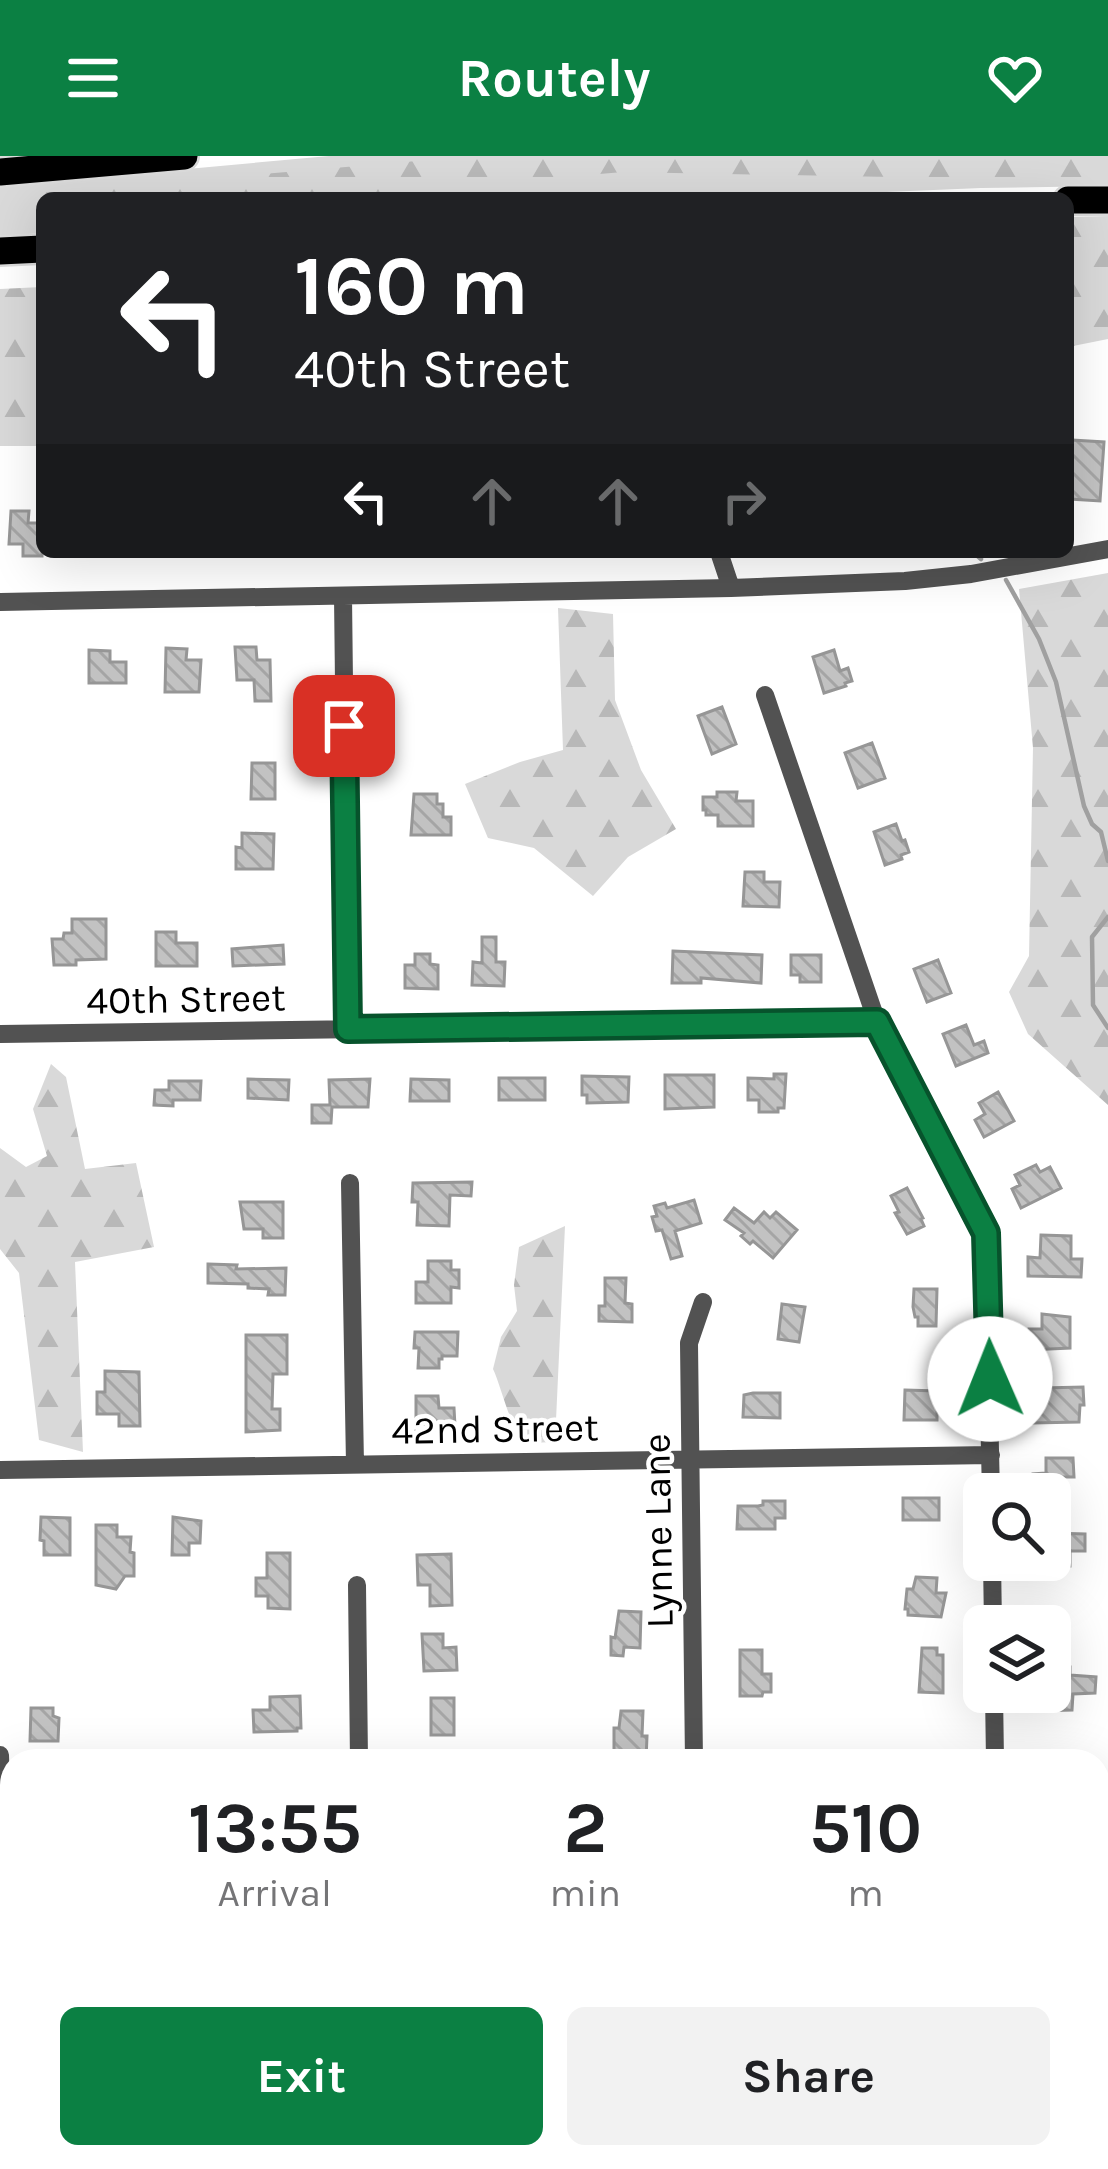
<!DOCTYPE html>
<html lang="en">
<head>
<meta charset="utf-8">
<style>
  :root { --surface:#fff; --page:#f2f2f2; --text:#202124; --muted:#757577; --accent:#0b8043 }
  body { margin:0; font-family:Karla,sans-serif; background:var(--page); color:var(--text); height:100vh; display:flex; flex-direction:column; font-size:45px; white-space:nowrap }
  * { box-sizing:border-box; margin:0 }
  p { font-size:39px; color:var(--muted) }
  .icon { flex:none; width:66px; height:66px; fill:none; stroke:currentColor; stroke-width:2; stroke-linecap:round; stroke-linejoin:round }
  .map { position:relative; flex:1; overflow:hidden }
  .details { position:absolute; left:0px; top:1593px; width:1110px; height:420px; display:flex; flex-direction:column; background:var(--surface); border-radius:36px 36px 0 0; box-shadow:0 12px 48px #0002 }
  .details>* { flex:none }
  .top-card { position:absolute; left:36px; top:36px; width:1038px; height:366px; border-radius:18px; box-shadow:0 12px 48px #0002; background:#202124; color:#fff; overflow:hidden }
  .buttons { position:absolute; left:963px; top:1317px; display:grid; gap:24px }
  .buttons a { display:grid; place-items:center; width:108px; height:108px; border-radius:18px; background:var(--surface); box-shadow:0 12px 48px #0002; font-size:60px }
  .pin { position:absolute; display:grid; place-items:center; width:102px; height:102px; color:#fff; margin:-51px; border-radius:24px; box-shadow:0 6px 18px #0006 }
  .me { position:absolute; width:132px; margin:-66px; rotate:359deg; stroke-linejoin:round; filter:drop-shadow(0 0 9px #0008) }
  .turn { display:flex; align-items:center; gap:42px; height:252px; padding:0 60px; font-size:54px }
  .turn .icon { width:156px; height:156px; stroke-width:2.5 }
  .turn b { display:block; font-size:84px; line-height:102px }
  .lanes { display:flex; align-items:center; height:114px; padding:0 60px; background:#0003; justify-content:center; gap:60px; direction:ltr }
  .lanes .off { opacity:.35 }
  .eta { display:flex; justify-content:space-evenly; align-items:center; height:204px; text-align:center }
  .eta b { font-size:72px; font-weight:700; line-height:84px }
  .action { display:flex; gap:24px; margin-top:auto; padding:24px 60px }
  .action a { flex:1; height:138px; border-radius:18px; background:var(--accent); color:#fff; font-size:48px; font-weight:700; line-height:138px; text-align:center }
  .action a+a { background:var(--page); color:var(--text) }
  header { display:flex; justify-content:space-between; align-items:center; height:156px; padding:0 60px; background:var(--accent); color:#fff; font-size:54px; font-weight:700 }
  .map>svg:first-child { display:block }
</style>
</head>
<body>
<header><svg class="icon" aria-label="menu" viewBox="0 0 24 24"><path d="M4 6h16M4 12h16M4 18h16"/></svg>Routely<svg class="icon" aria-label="heart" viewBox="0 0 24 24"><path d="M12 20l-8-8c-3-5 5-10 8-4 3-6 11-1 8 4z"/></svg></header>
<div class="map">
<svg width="1108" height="2013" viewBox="0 0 1108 2013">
  <defs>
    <pattern id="forest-firs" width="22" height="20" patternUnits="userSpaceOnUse" patternTransform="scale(3)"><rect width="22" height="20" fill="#d9d9d9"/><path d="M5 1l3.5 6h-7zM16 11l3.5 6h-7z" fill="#b8b8b8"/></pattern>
    <pattern id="building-back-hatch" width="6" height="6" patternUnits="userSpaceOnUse" patternTransform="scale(3)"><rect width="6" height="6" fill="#c2c2c2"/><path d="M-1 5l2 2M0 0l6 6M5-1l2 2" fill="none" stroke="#a5a5a5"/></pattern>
  </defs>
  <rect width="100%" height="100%" fill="#fff"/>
  <path fill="#d9d9d9" d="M329 0H1108V30L981 32 746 42H42V77L0 80V30Z"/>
  <path fill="url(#forest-firs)" d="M476 0H1108V22L995 23 623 16 313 42H42V58L0 61V40Z
    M1108 60V183L1068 191V61Z
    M42 131V290H0V133Z
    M1108 417V949L1028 878 1009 836 1029 800 1033 592 1019 433Z
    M558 452 613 458 615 544 641 614 676 673 628 701 593 740 534 692 488 682 465 628 520 606 563 594Z
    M51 908 66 921 85 1013 136 1007 154 1091 75 1106 83 1296 39 1284 19 1117 0 1093V992L26 1011 47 1000 33 953Z
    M565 1070 555 1286C547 1286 532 1288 525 1285 512 1279 501 1229 493 1213L501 1181 517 1155 514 1129 519 1091Z"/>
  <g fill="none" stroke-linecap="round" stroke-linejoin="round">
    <path stroke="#a0a0a0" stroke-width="4.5" d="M973 396 981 403
      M1006 424 1039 483 1056 526 1084 650 1092 668 1101 676 1108 705
      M1108 761 1092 781 1093 849 1108 872"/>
  </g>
  <path fill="url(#building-back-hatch)" stroke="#969696" stroke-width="3" d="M1072 284 1104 286 1100 345 1070 343Z
    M11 355H29L28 367H42V400H23V388H9Z
    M235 491H256L257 504H270L271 545H255L254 524H237Z
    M166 492 187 493 186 504H201L199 536H165Z
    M89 494 110 495V506H126V527H89Z
    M834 494 840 515 848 512 852 525 845 527 846 530 824 537 813 501Z
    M722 551 736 588 712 598 698 560Z
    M872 587 885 622 858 632 845 597Z
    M252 607H275V643H251Z
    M717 636H737L736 645H753V670H718V659H706V654H703V641H717Z
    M414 638H437V648H443V661H451V679H411Z
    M896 668 902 685 905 684 909 696 901 699 902 703 885 709 874 676Z
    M242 677 274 678 273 713H236V691L242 692Z
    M745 716H764V726H780L779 751 743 750Z
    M72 763H106V803L76 804V809H54L52 783H63L64 777H72Z
    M156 776H176V787H197V810H156Z
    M482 781H496V806H505L504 830 472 829 473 806 482 807Z
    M283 789 284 808 233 810 232 793Z
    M673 795 762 799 761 827 701 822V827H672Z
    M415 798H430V808L438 809V833L405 832V809H415Z
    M791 799H821V826H800V819H791Z
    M938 804 951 837 927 846 914 813Z
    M966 869 974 889 984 885 988 897 956 910 943 878Z
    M774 918H786L784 952H778V956H759V944H748V922L774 923Z
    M665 919H714V951L665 953Z
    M582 920 629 921 628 946 587 947V939H582Z
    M499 922H545V944H499Z
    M248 923 289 924 288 944 248 942Z
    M370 923 368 951H332L331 967H312V949H330L329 924Z
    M411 923 449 924V945H410Z
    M169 925H201L200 944H173V950L154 949 155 934H169Z
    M998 936 1014 965 984 981 975 964 985 958 979 947Z
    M1036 1009 1040 1016 1050 1011 1061 1032 1021 1052 1012 1033 1020 1029 1015 1019Z
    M472 1026 471 1040 450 1039 449 1070 417 1069 418 1046H412L413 1027Z
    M907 1032 923 1062 921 1063 924 1070 907 1078 895 1057 899 1056 891 1040Z
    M694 1044 701 1067 675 1075 682 1100 671 1103 662 1074 656 1075 652 1061 657 1060 654 1050 665 1047 667 1052Z
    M240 1046H283V1082H263V1073H244Z
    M734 1052 754 1067 764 1056 770 1062 776 1056 797 1074 773 1102 753 1085 750 1088 741 1080 744 1077 725 1064Z
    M1041 1079 1071 1080V1103H1082L1081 1121 1028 1120V1101L1040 1102Z
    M428 1105H451V1114H459V1132L451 1131V1147H416V1126H428Z
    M208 1108 237 1109 236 1113 286 1112 285 1139H268L269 1133 248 1132V1128L208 1127Z
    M605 1122H626L625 1147 632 1148V1166L599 1165V1150H605Z
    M914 1133H937L936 1170H918V1161H915L913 1151Z
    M782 1148 805 1151 799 1186 778 1183Z
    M1042 1158 1070 1161V1192L1029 1194V1173H1042Z
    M415 1176H458L457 1200H442V1203H439V1212H418L419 1192H414Z
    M246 1179H287V1218H273L272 1253H280V1274L246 1276Z
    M105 1215 139 1216 140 1270H119V1258H97V1236H105Z
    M1083 1231 1084 1249H1080L1079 1266 1033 1267 1032 1245H1043V1232Z
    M905 1234 937 1235V1264H904Z
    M753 1237H780V1262L743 1261 744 1239Z
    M416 1240H438L439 1252H454L455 1270 439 1274H416Z
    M1046 1302H1073L1074 1321H1064L1065 1338H1033V1318L1046 1317Z
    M903 1342H939V1364H903Z
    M763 1345H785V1362H775V1373H737L738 1350H758L763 1349Z
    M41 1361 70 1362V1399H44V1385L40 1384Z
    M173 1361 201 1365 200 1387H189V1399H172Z
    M96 1369H117V1381H131L130 1396 134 1397V1420H125L116 1433 96 1429Z
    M1050 1377 1085 1378V1395H1070V1410L1050 1411Z
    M267 1397H290V1453L268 1452V1440H256V1422H267Z
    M451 1398 452 1449 430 1450V1429H418L417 1399Z
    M916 1421 937 1422 936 1437H946L941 1461 908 1459V1453H905L907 1433H913Z
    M619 1455 641 1456 640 1492 624 1491 623 1500 611 1499V1481L615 1482Z
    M422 1478H443V1492L456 1491 457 1514 424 1515Z
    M922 1492H937V1499H943V1537L919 1536Z
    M740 1494H762V1518H771V1536H763L762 1540H740Z
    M1051 1510 1070 1511V1519L1096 1521 1095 1537 1073 1538 1072 1554 1036 1555 1038 1536H1050Z
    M300 1540 301 1572H297V1575L254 1576 253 1554H270V1541Z
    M431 1542H454V1579H431Z
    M31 1552H53V1560L59 1562 58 1585H30Z
    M621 1555H643L642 1580H647L646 1604H614V1572H619Z"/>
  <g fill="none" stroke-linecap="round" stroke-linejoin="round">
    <g stroke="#dbdbdb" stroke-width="32">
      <path id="highway" d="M0 16 184 0
        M1068 44H1108
        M0 95 42 93"/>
    </g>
    <path stroke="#525252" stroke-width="18" d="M719 396 731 432
      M343 440 348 873
      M0 446 731 432 905 425 971 418 1108 393
      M765 539 877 866 985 1077 991 1338
      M0 878 877 866
      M350 1027 355 1308
      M0 1314 991 1299
      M992 1404 993 1470
      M357 1429 359 1605
      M994 1536 995 1605
      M0 1599 5 1751
      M694 1605 689 1187 703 1146
      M0 1969H12
      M367 2001V2013
      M1002 2001 1003 2013"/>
    <use href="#highway" stroke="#000" stroke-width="27"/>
  </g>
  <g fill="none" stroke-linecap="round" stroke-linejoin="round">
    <g stroke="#07532c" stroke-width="30">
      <path id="route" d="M344 570 348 873 877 866 986 1077 990 1223"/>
    </g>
    <use href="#route" stroke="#0b8043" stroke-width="21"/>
  </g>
  <g text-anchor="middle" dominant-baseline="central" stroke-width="9" stroke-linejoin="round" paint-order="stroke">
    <g font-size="39" fill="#000" stroke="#fff">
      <text transform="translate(186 843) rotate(-1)">40th Street</text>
      <text transform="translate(495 1273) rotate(-1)">42nd Street</text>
      <text transform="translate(658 1375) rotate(-91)">Lynne Lane</text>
    </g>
  </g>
</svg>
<div class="buttons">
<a><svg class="icon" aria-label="search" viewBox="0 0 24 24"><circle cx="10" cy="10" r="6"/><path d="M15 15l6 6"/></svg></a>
<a><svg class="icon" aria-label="layers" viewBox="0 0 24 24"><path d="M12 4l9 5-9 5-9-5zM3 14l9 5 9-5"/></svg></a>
</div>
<div class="pin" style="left:344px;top:570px;background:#d93025"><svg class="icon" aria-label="arrive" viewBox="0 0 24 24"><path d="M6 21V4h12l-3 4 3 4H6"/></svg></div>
<svg class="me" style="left:990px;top:1223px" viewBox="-20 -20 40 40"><circle r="19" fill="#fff"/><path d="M0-13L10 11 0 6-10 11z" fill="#0b8043"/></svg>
<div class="top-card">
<div class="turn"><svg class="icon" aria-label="left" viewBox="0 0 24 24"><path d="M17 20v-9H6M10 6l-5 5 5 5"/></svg><div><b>160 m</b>40th Street</div></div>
<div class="lanes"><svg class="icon" aria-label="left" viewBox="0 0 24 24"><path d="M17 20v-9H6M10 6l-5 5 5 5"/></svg><svg class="icon off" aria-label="ahead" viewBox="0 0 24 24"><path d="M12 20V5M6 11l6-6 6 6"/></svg><svg class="icon off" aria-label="ahead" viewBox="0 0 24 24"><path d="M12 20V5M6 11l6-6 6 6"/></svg><svg class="icon off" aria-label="right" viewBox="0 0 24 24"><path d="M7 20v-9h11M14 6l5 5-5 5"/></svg></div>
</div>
<section class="details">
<div class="eta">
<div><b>13:55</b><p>Arrival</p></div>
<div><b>2</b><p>min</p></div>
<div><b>510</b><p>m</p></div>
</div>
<div class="action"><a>Exit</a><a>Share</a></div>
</section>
</div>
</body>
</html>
